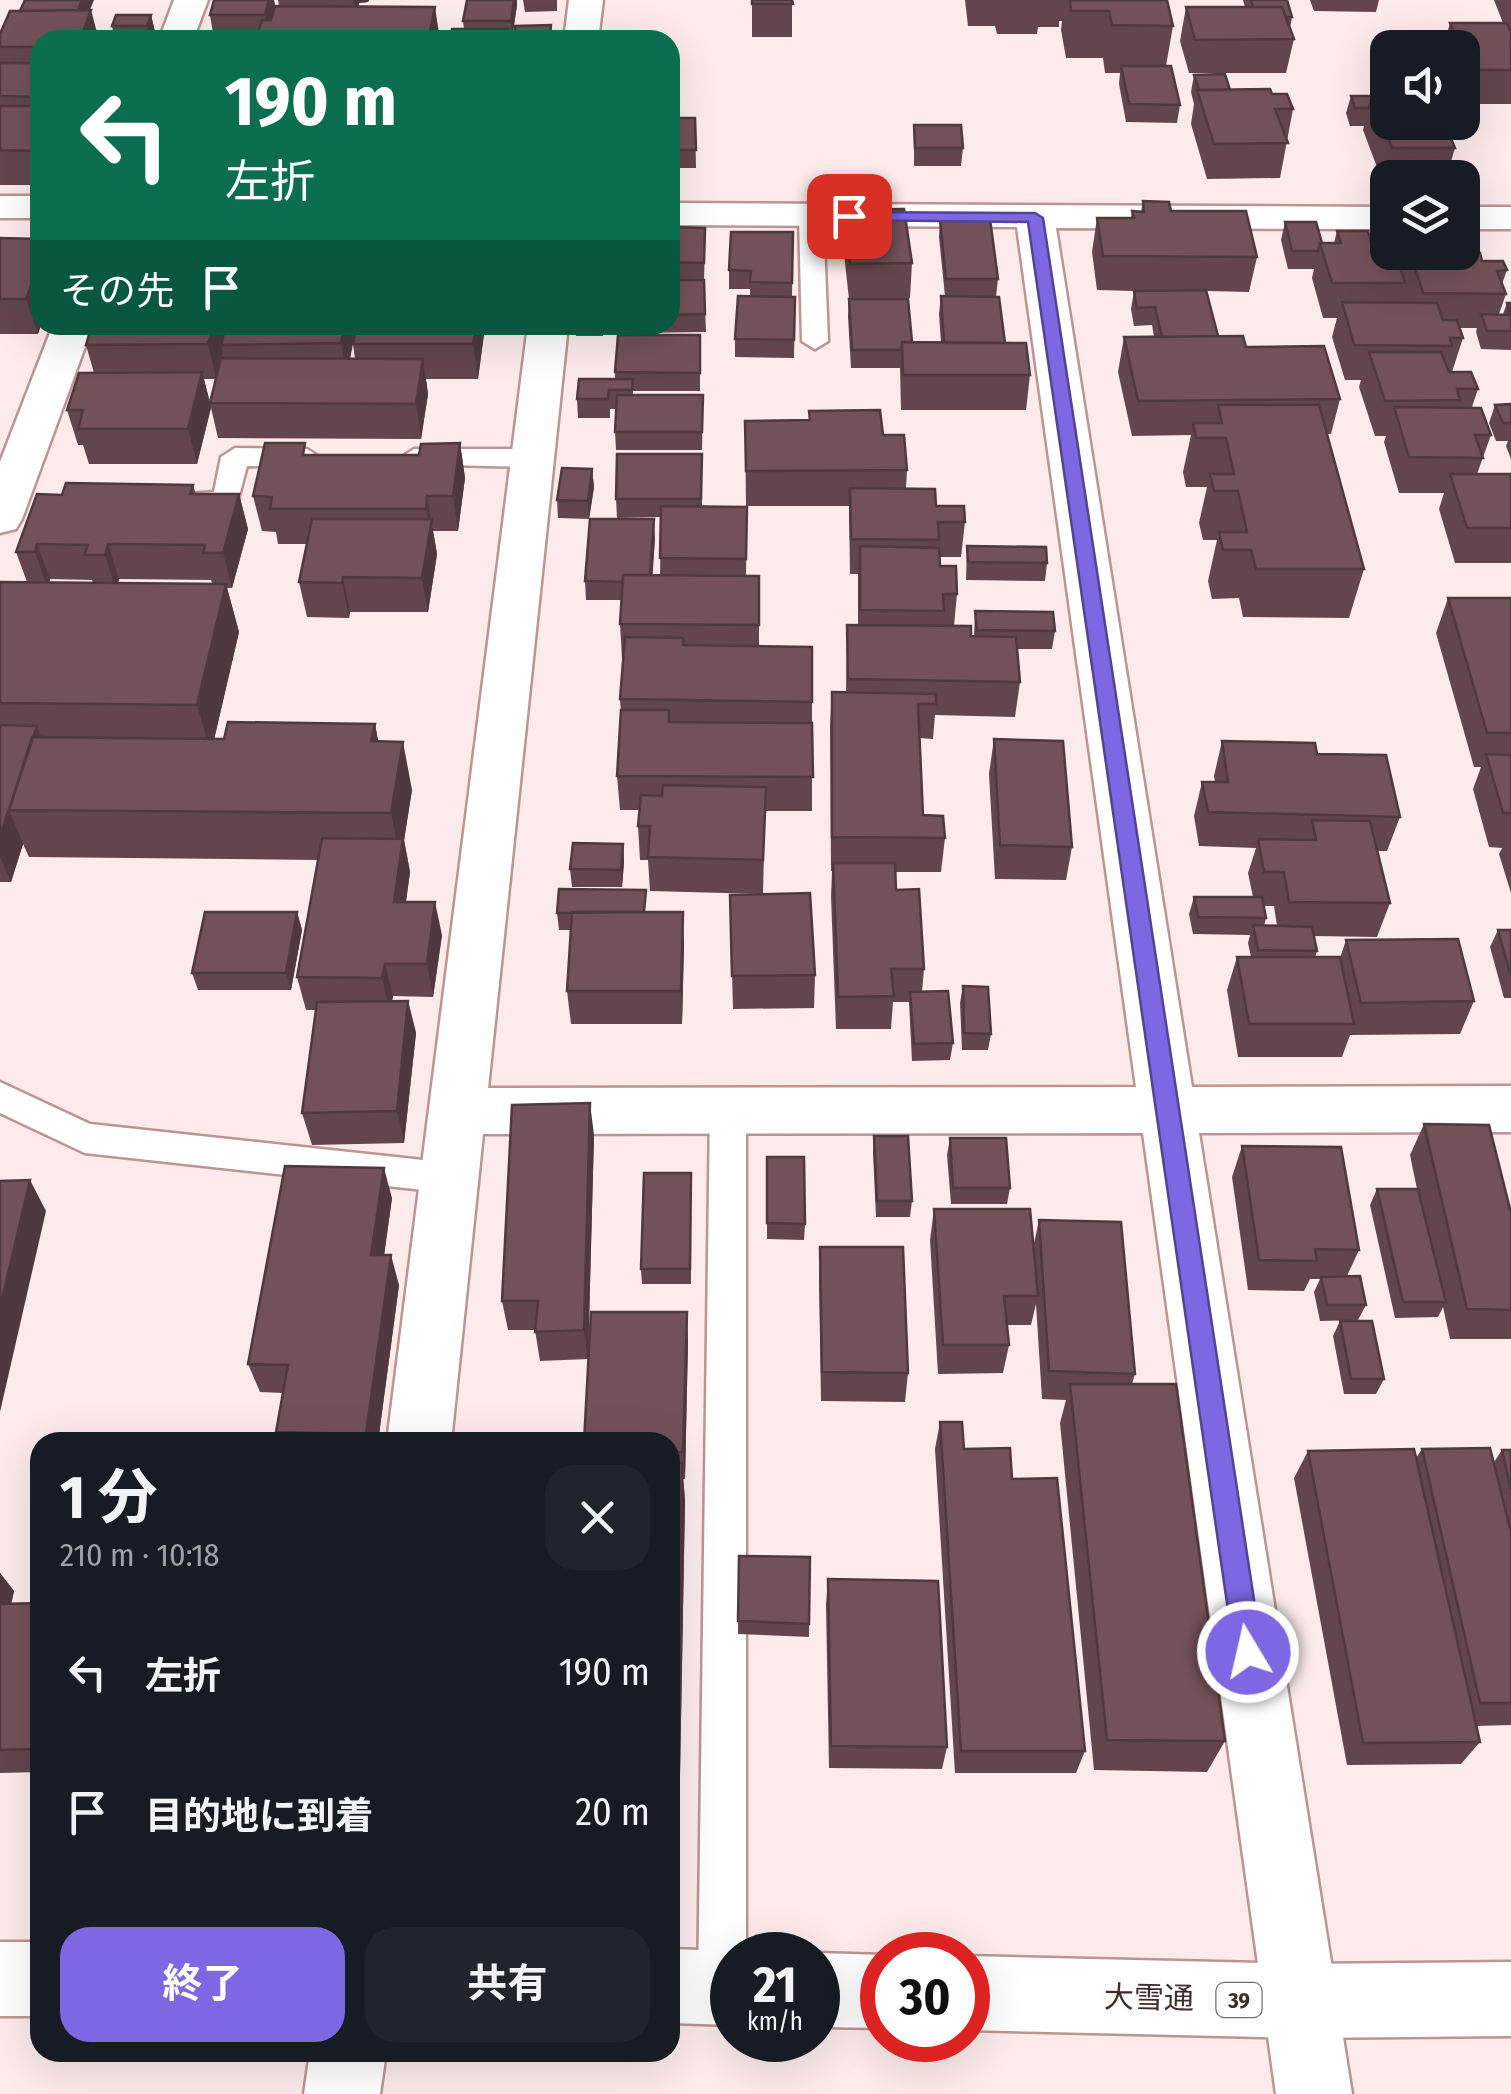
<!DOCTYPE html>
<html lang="ja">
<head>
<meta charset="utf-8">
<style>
  :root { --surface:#171b24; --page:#20242c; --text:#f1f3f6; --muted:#9ea1a6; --accent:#7e67e2 }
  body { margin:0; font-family:"Fira Sans Condensed","Noto Sans JP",sans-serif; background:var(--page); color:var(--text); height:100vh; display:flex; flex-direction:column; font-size:38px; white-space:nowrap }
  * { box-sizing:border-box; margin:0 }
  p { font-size:32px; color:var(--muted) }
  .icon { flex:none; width:55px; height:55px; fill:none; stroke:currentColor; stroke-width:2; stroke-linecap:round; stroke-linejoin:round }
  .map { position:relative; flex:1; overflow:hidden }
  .side { position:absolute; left:30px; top:1432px; width:650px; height:630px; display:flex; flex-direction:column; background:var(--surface); border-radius:30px; box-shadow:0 10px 40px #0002 }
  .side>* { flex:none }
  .top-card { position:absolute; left:30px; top:30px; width:650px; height:305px; border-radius:30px; box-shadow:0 10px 40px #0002; background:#0b6e4f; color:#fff; overflow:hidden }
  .tools { position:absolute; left:1370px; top:30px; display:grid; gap:20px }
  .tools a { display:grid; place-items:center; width:110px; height:110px; border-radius:20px; background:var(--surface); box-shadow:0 10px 40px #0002; font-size:50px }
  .speed { position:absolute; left:710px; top:1932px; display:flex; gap:20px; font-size:50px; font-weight:700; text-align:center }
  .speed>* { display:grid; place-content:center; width:130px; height:130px; border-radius:50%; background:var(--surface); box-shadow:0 10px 40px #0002; line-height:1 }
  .speed small { font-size:25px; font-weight:400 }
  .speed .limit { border:15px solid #d22; background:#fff; color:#111 }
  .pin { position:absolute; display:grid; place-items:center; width:85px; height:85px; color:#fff; margin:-42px; border-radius:20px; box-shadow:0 5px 15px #0006 }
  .me { position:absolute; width:110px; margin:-55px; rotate:351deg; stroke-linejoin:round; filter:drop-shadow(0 0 8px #0008) }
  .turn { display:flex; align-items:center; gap:35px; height:210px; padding:0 30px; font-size:45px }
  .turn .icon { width:130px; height:130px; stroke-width:2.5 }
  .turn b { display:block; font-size:70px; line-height:85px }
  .then { display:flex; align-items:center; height:95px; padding:0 30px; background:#0003; gap:20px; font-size:38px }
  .round { display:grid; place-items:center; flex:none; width:105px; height:105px; border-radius:30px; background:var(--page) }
  .head { display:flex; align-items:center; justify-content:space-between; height:170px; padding:0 30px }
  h1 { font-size:60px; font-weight:700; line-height:75px }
  .cta { display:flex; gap:20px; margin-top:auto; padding:20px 30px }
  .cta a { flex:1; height:115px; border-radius:30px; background:var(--accent); color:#fff; font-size:40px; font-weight:700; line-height:115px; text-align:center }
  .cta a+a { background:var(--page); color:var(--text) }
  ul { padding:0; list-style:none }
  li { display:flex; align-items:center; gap:30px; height:140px; padding:0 30px }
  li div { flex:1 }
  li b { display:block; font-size:38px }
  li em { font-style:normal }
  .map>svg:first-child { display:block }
</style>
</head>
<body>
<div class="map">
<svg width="1511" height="2094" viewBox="0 0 1511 2094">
  <rect width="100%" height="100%" fill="#fcebea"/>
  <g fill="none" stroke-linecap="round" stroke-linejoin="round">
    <g stroke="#bc9593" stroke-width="5">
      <path id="lane" d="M811 208 823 215 828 341 815 349 802 341 799 215Z
        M235 448 307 449 321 458 307 467 247 466 236 507H174L170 501 174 495 214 492 221 457Z
        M414 449H533L547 458 533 467 404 464 400 458Z
        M0 1082 90 1124 451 1163 464 1167 469 1178 464 1189 451 1193 85 1153 0 1113Z
        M728 1095 741 1100 746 1110V1955H732V2007L722 2012 705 2005 698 1988 710 1110 715 1100Z"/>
    </g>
    <g stroke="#bc9593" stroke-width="5">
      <path id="street" d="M174 0H208L193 40H159Z
        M569 0H603L598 40H564Z
        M0 196H40V218H0Z
        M670 203 1388 207V229L1056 228 1192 1087 1511 1086V1132L1199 1133 1352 2094H1276L1143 1133 483 1134 451 1442H387L528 325H568L488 1088 1136 1087 1017 227 670 225Z
        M1462 207H1511V229H1462Z
        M53 325H93L22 519 16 529 0 533V462Z"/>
    </g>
    <g stroke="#bc9593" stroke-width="5">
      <path id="secondary" d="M310 2052H386L380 2094H304Z"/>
    </g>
    <g stroke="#bc9593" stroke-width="5">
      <path id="highway" d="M0 1942H40V2016H0Z
        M670 1949 732 1951 742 1955H732V2025L670 2023Z
        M818 1953 885 1955 882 2028 818 2027V1955H813Z
        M968 1956 1301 1964 1511 1962V2036L1301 2038 968 2030Z"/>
    </g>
    <use href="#lane" fill="#fff" fill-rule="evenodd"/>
    <use href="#street" fill="#fff" fill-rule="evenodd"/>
    <use href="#secondary" fill="#fff" fill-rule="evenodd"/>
    <use href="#highway" fill="#fff" fill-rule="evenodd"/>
  </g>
  <path fill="#63464d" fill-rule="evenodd" d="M214 0H274L275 6H279L278 0H369L368 2 359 3 358 7 440 40H256L258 33H213L210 15Z
    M523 0H557V11L525 12Z
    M752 0H792V37H752Z
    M965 0H1167L1173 26 1166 66 1180 105 1177 123 1126 122 1119 84 1120 73H1105L1103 58H1066L1061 30 1062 21H1059V27H1038L1037 34H997L995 26H968Z
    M1243 0H1287L1292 17 1290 28 1294 39 1286 73H1189L1180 41 1186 7H1245Z
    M1310 0H1379L1376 12 1314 11Z
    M1494 0H1511V104H1462V48H1443L1450 23H1503Z
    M517 5 512 39H509V40L464 29 463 21Z
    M20 11 40 40V185H0V34Z
    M151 15 155 32 152 40H115L112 26Z
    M551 25 552 40H515V26Z
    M1194 75 1230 90 1272 94 1293 109 1280 178 1207 179 1191 124 1194 104 1191 92Z
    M1351 96H1388L1455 148 1446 178H1388V183H1383L1363 130 1364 126H1350L1346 113Z
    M670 118H695L696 168H670Z
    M914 125 963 148 961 166H914Z
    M1143 201 1171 211 1257 257 1249 292 1207 291 1218 336 1246 347 1340 399 1331 434H1327L1364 569 1349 618 1243 617 1239 598 1212 599 1208 581 1217 540H1203L1199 523 1207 487H1186L1183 472 1191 435 1132 436 1118 372 1124 337H1154L1152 325 1134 326 1131 309 1134 291 1097 290 1092 252 1097 218H1131L1132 211 1141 212Z
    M844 210 912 263 910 298 849 299 843 245Z
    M940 219 998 279 996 297 1005 343 1030 375 1026 410H901L900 368H851L848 317 849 299 912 342 941 343 939 314 941 296H945L939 237Z
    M1285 222 1322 243H1334L1337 231 1388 252H1462L1507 270 1502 284 1506 294 1499 314H1503L1507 303H1511V350L1481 349 1476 332 1477 328H1460L1463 338 1452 372 1478 389 1472 407 1491 435 1477 474H1511V563H1455L1439 509 1444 493H1399L1384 442 1386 436H1375L1359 387 1361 380H1345L1332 337 1337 318H1323L1312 278 1314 269H1288L1281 240Z
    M670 227 705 246 704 281 706 332 627 333V325H670Z
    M793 232 792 297H795L794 358 735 357V339L750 296V289H729V270Z
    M0 238 41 325 38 334H0Z
    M92 325H353L354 333 356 325H483L484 334 478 379H426L428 394 421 439 218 438 211 408 197 464H89L83 445H78L67 410 94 373 86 345ZM353 344 355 359H350ZM204 379H216L210 403Z
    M575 325H604L603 336H576Z
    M700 335V391H633V395H703L702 450H616L615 432 616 409H610V418H578L577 399 615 379V372Z
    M1511 404V459L1506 446 1508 441H1496L1489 423 1495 405Z
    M745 421 883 435 907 470 906 488 965 522 961 557H940V566L957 594 954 626 974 636 975 611 1055 631 1052 649H1017L1020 682 1015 717 935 715 933 739 919 738 923 815 945 838 941 872H895L896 890 924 969 922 992 953 1043 950 1060 912 1061 909 1002H893L891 1029H836L831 897 832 871H831L830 726 832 692H846L847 625H858V574H850L849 506H746Z
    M460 443 465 478 458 531H433L437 554 428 612H350L349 618 307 617 299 582 307 544H278L276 532 262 531 253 496 308 455H419Z
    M702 454V507H747L746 576H759V646L812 647V811H765L763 894 650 891 648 860H640L638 826 639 810H620L617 776 621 714 620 699 623 659H622L620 624 621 600H586L585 581 655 538 652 576H660L661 517 617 518 616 499Z
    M592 469 594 487 589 519 558 518 557 500Z
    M193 485 196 494H239L248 529 232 588H227L239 632 214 739 375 724 378 742 412 790 404 840 410 872 406 902 442 935 433 997 393 996 392 1001H408L416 1033 404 1143 312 1145 302 1113 316 1010H306L297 977 318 860 29 857 23 844 11 882H0V582H27L16 552 62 495ZM50 579 92 580 93 583 49 582ZM119 579 211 580 212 583H118Z
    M967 546 1047 563 1045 581 966 580Z
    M1448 598H1511V893L1499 854 1502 848 1489 847 1473 789 1481 767H1474L1436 633Z
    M994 739 1072 847 1066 880 995 879 989 774Z
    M1222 741 1317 754 1400 817 1387 851H1378L1390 903 1377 937 1314 936 1317 951 1315 957 1340 958 1346 940 1474 1001 1460 1034 1350 1035 1342 1057H1238L1227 990 1237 957H1251L1248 943 1250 935 1193 934 1189 914 1194 897H1253L1248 873 1256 848 1199 846 1194 816 1202 782H1215L1214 776ZM1264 906H1274L1277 926H1264L1266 918Z
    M623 844 624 862 622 887H572L570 869Z
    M730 895 815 975 814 1008 733 1009Z
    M297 912 302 930 291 990H198L192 973Z
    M646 912 684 945 682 1024H571L567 991 571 930H559L557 913Z
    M1498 930H1511V998H1504L1490 947Z
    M963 986 991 1034 988 1050H962L960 1003Z
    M1424 1124 1511 1213V1339H1450L1443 1307 1438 1317 1395 1318 1370 1205 1377 1189H1417L1410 1155Z
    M594 1135 588 1359 540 1361 535 1330H508L502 1301Z
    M874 1136 912 1201 910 1217H876L873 1152Z
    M950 1138 1010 1188 1007 1204H951L947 1155Z
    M1242 1146 1359 1250 1347 1276 1366 1305 1358 1320 1320 1321 1314 1292 1320 1279H1310L1304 1291 1248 1290 1232 1177Z
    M767 1157 805 1224 804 1240 767 1239Z
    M691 1173V1284H642L641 1269Z
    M392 1198 384 1255 399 1285 378 1442H281L276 1432 283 1393 260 1392 248 1364Z
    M934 1209 1033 1248 1039 1220 1135 1374 1132 1384 1225 1741 1207 1772 1094 1770 1060 1423 1066 1400 1042 1399 1036 1304 1031 1325H1007L1009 1345 1003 1373 938 1374 930 1240Z
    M820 1247 908 1373 905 1402 821 1401 819 1277Z
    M1340 1321 1384 1379 1376 1394H1344L1333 1336Z
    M688 1341 685 1479H683L685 1500 680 1775H670V1442Z
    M940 1422 964 1449 1012 1479 1085 1751 1076 1773H955L935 1449Z
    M1422 1449 1494 1462 1502 1450H1511V1725L1476 1726 1480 1742 1461 1764 1347 1765 1294 1478 1308 1451 1416 1458Z
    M739 1556 810 1557 809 1637 738 1634Z
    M0 1573 14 1591 11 1604 40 1603V1772L0 1773Z
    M828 1579 947 1747 942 1769 829 1768 826 1604Z"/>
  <path fill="#50393e" d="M82 0H94L79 37 74 19Z
    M269 0H274L275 7 268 33 265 15Z
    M353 0H369L368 2 359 3 356 16Z
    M514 0H517V5L512 39 511 21Z
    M435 7 440 40H428Z
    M91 10 99 40H80Z
    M151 15 155 32 152 40H150L147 26Z
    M40 262 41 325 38 334 26 299Z
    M213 325H226L221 345 223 352 216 379 208 344Z
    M344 325H353L354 333 347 378 341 343Z
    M476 325H483L484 334 478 379 473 344Z
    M423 359 428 394 421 439 416 404Z
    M202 372 211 407 197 464 188 429Z
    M460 443 465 478 458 531 453 496Z
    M592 469 594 487 589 519 588 501Z
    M239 494 248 529 232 588 223 553Z
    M427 496 437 554 428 612 422 578 429 533 426 509Z
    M654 519 655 538 651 600 650 582Z
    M37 544 50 579 47 587 35 552Z
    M108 544 119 579 116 590 105 555Z
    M343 577 350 612 349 618 342 583Z
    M226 584 239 632 211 753 197 705Z
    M375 724 384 772 371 741Z
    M37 726 50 760 9 810 23 844 11 882 0 857V836Z
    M403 742 412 790 404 840 410 872 401 936 394 902 400 859 391 813Z
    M623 844 624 862 622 887 621 870Z
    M435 902 442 935 433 997 427 964Z
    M297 912 302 930 291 990 286 973Z
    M683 912 684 945 682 1024 681 991Z
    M385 964 393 996 390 1011 382 978Z
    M408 1001 416 1033 404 1143 397 1111Z
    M590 1103 594 1135 588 1359 584 1330Z
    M384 1168 392 1198 380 1285 371 1255Z
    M30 1180 46 1211 0 1412V1308Z
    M391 1255 399 1285 378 1442H369L366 1434Z
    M687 1312 688 1341 685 1479 683 1452Z
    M682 1463 685 1500 680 1775 677 1745Z
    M0 1573 14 1591 0 1658Z"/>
  <path fill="#735159" stroke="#50393e" stroke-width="2.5" d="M25 0H82L78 10 20 11Z
    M214 0H269L265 15H210Z
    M467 0H514L511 21H463Z
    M752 0H792L793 4H752Z
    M1070 0H1167L1173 26 1112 25 1109 11H1071Z
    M1251 0H1287L1292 17H1286L1282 7H1253Z
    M275 6 435 7 428 40 256 38 262 20H271Z
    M1186 7H1282L1294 39 1195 40Z
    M91 10 80 40H40V47H0V34L10 11Z
    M116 15H151L147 26H112Z
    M1450 23H1507L1511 33V70H1469L1462 55V48H1460Z
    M551 25 550 36H515V26Z
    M452 29H508L506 40H451Z
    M0 63H40V97L0 96Z
    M1121 66H1171L1180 105 1129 104Z
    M1225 74 1230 90H1199L1194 75Z
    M1270 89 1272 94H1287L1293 109H1275L1288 143 1214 144 1197 90Z
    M1351 96H1388H1372L1369 108H1355Z
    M1372 96H1388V122H1444L1455 148H1392Z
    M0 106H40V151L0 150Z
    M670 118H695L696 150H670Z
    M914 125H961L963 148H915Z
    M1143 201 1169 202 1171 211H1246L1257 257 1103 256 1097 218H1134L1132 211 1144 212Z
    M904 209 912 263 850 264 844 210Z
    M940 219H990L998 279H946Z
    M1285 222H1316L1322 243H1320L1318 251H1292Z
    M670 227 705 228 704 263 670 262Z
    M1462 230H1471L1479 253 1416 252H1462Z
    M1337 231H1368L1372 246H1388V252H1395L1405 283H1332L1320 243H1341Z
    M731 232H793L792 283 750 282 751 271 729 270Z
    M0 238 40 239V262L26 299H0Z
    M1410 252 1480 253 1482 261H1503L1507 270 1497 271 1506 294 1423 293Z
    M670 280H704L705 314 670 315Z
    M1206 290 1218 336 1162 337 1155 307 1137 308 1134 291Z
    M738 296 795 297 794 340 735 339Z
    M941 296 999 297 1005 343H944Z
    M849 299H908L912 342H902L901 350H852Z
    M1342 302 1437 303 1443 320H1457L1463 338H1450L1452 346 1354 345Z
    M1507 303H1511V331H1487L1481 314 1510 315Z
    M92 325H213L208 344 86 345Z
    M226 325H344L341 343 221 345Z
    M356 325H476L473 344H353Z
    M618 335H700V373L615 372Z
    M1243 336 1246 347 1324 346 1340 399 1138 401 1124 337Z
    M902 342 1026 343 1030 375H903Z
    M1369 352H1441L1449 372H1471L1478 389H1457L1460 400 1385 401Z
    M221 358 423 359 416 404 210 403Z
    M202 372 188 429H78L83 410H67L79 373Z
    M579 379H633L632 390H609L608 399H577Z
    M617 395H703L702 432H615Z
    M1511 404V423H1503L1495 405Z
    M1218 405H1319L1364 569H1256L1251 550H1223L1219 532H1247L1238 491H1214L1210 474H1234L1226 438H1196L1193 423H1222Z
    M1394 407 1481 408 1491 435H1475L1483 458 1409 457Z
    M880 410 883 435H904L907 470 746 471 745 421 810 420 809 411Z
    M265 443H305L303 455H419L421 444 460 443 453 496H427L426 509H270L272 497 253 496Z
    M617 454H702L701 499H616Z
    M562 468 592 469 588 501 557 500Z
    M1450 474H1511V528H1467Z
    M66 483 193 485 190 494H239L223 553H203L205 545 108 544 105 555H84L88 545 37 544 35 552H16L37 494 62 495Z
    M850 488 935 489 936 506H964L965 522H938L939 540 851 539Z
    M661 506 747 507 746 559 660 558Z
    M312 519H432L422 578 343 577 342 583 299 582Z
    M590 519H654L650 575H623V582L585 581Z
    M860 546 939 548 940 566H956L957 594H943L944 611 860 610Z
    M967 546 1046 547 1047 563 968 562Z
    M623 575 759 576V625L620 624Z
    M0 582 226 584 197 705 0 703Z
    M1448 598H1511V733H1487Z
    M975 611 1053 612 1055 631 977 630Z
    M847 625 971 626V636L1016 637 1020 682 848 679Z
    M625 637 683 638V645L812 647V702L620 699Z
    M832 692 936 694V704H918L923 815 943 816 945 838 832 837Z
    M621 710H669V722L812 723 813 777 617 776Z
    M228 722 375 724 371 741 403 742 391 813 9 810 32 737 224 739Z
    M0 725 37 726 0 836Z
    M994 739 1063 741 1072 847 1000 845Z
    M1222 741 1315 743 1317 754 1386 755 1400 817 1208 812 1202 782H1228Z
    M1486 754 1511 755V813H1503Z
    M663 785 766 787 763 860 648 857 650 826H638L641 795 662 796Z
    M1312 820 1370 821 1390 903 1289 902 1284 872H1264L1258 839 1316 840Z
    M322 838 403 839 394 902H435L427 964H385L382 978 297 977Z
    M573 843 623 844 621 870 570 869Z
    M833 863H895L896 890 919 889 924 969H891L894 996 838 997Z
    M559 889 646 890 644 912 557 913Z
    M810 893 815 975 732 976 730 895Z
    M1194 897H1262L1266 918 1198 917Z
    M205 912H297L286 973H192Z
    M572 912H683L681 991H567Z
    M1253 925 1312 927 1317 951 1258 950Z
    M1498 930H1511V976Z
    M1458 939 1474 1001 1361 1003 1346 940Z
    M1237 957H1340L1354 1024H1249Z
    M963 986 988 987 991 1034 964 1033Z
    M948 991 953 1043 914 1044 910 992Z
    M408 1001 397 1111 302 1113 317 1002Z
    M590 1103 584 1330 535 1332 538 1301H502L512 1105Z
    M1424 1124 1489 1125 1511 1213V1310L1467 1309Z
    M874 1136H908L912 1201H877Z
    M950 1138H1006L1010 1188H953Z
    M1242 1146 1341 1147 1359 1250 1315 1249 1317 1261 1259 1260Z
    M767 1157H804L805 1224 767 1223Z
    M285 1166 384 1168 371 1255H391L366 1434 276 1432 288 1365 248 1364Z
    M644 1173H691L690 1269H641Z
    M30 1180 0 1308V1181Z
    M1377 1189H1418L1446 1302H1403Z
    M934 1209H1030L1038 1296H1004L1009 1345H943Z
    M1039 1220 1121 1222 1135 1374 1049 1371Z
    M820 1247H903L908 1373 822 1372Z
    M1360 1276 1366 1305H1327L1321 1277Z
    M591 1312H687L683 1452H670V1442H584Z
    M1340 1321H1372L1384 1379H1351Z
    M1070 1384H1176L1225 1741 1107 1740Z
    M940 1422H962L964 1449 1010 1448 1012 1479 1057 1478 1085 1751H961Z
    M1490 1448 1511 1532V1703H1480L1422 1449Z
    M1414 1449 1480 1742 1363 1743 1308 1451Z
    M1502 1450H1511V1490Z
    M670 1463H682L677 1745H670Z
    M739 1556 810 1557 809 1624 738 1621Z
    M828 1579 938 1581 947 1747 831 1746Z
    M40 1603V1749L0 1750V1604Z"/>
  <path fill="#7e67e2" stroke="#524393" stroke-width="2.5" d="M843 212 1035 213 1043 218 1262 1652 1258 1662 1248 1666 1238 1662 1234 1652 1028 222 849 220 843 219Z"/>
  <g text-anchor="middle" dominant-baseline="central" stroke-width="10" stroke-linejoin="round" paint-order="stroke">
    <rect fill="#fdfdfd" stroke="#776b6b" stroke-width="2.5" x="1216.5" y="1983" width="45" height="34" rx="8"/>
    <g font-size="22" font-weight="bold" fill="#3d2d2c">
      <text x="1239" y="2000">39</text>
    </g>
    <g font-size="30" fill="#3d2d2c" stroke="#fdfdfd">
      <text transform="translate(1149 1998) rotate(1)">大雪通</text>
    </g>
  </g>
</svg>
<div class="tools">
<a><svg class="icon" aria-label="sound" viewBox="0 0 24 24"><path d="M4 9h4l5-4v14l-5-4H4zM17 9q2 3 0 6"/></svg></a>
<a><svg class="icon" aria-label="layers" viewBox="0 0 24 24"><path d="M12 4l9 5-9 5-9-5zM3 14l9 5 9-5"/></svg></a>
</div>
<div class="speed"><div>21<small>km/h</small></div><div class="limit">30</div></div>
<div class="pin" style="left:849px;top:216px;background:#d93025"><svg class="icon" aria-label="arrive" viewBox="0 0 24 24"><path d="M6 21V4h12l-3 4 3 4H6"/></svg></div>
<svg class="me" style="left:1248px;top:1652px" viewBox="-20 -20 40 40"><circle r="17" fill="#7e67e2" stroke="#fff" stroke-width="3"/><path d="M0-11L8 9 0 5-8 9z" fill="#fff"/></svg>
<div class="top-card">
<div class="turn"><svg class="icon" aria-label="left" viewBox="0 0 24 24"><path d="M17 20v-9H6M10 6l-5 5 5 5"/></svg><div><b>190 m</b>左折</div></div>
<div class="then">その先<svg class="icon" aria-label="arrive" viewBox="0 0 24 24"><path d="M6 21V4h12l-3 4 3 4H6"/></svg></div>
</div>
<section class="side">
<div class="head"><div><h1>1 分</h1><p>210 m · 10:18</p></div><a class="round"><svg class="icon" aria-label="close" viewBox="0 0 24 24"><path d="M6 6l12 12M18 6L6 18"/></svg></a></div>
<ul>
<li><svg class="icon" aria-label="left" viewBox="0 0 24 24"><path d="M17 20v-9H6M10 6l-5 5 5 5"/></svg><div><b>左折</b></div><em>190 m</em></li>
<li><svg class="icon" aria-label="arrive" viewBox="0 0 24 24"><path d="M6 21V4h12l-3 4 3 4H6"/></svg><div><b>目的地に到着</b></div><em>20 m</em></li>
</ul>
<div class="cta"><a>終了</a><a>共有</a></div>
</section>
</div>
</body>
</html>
